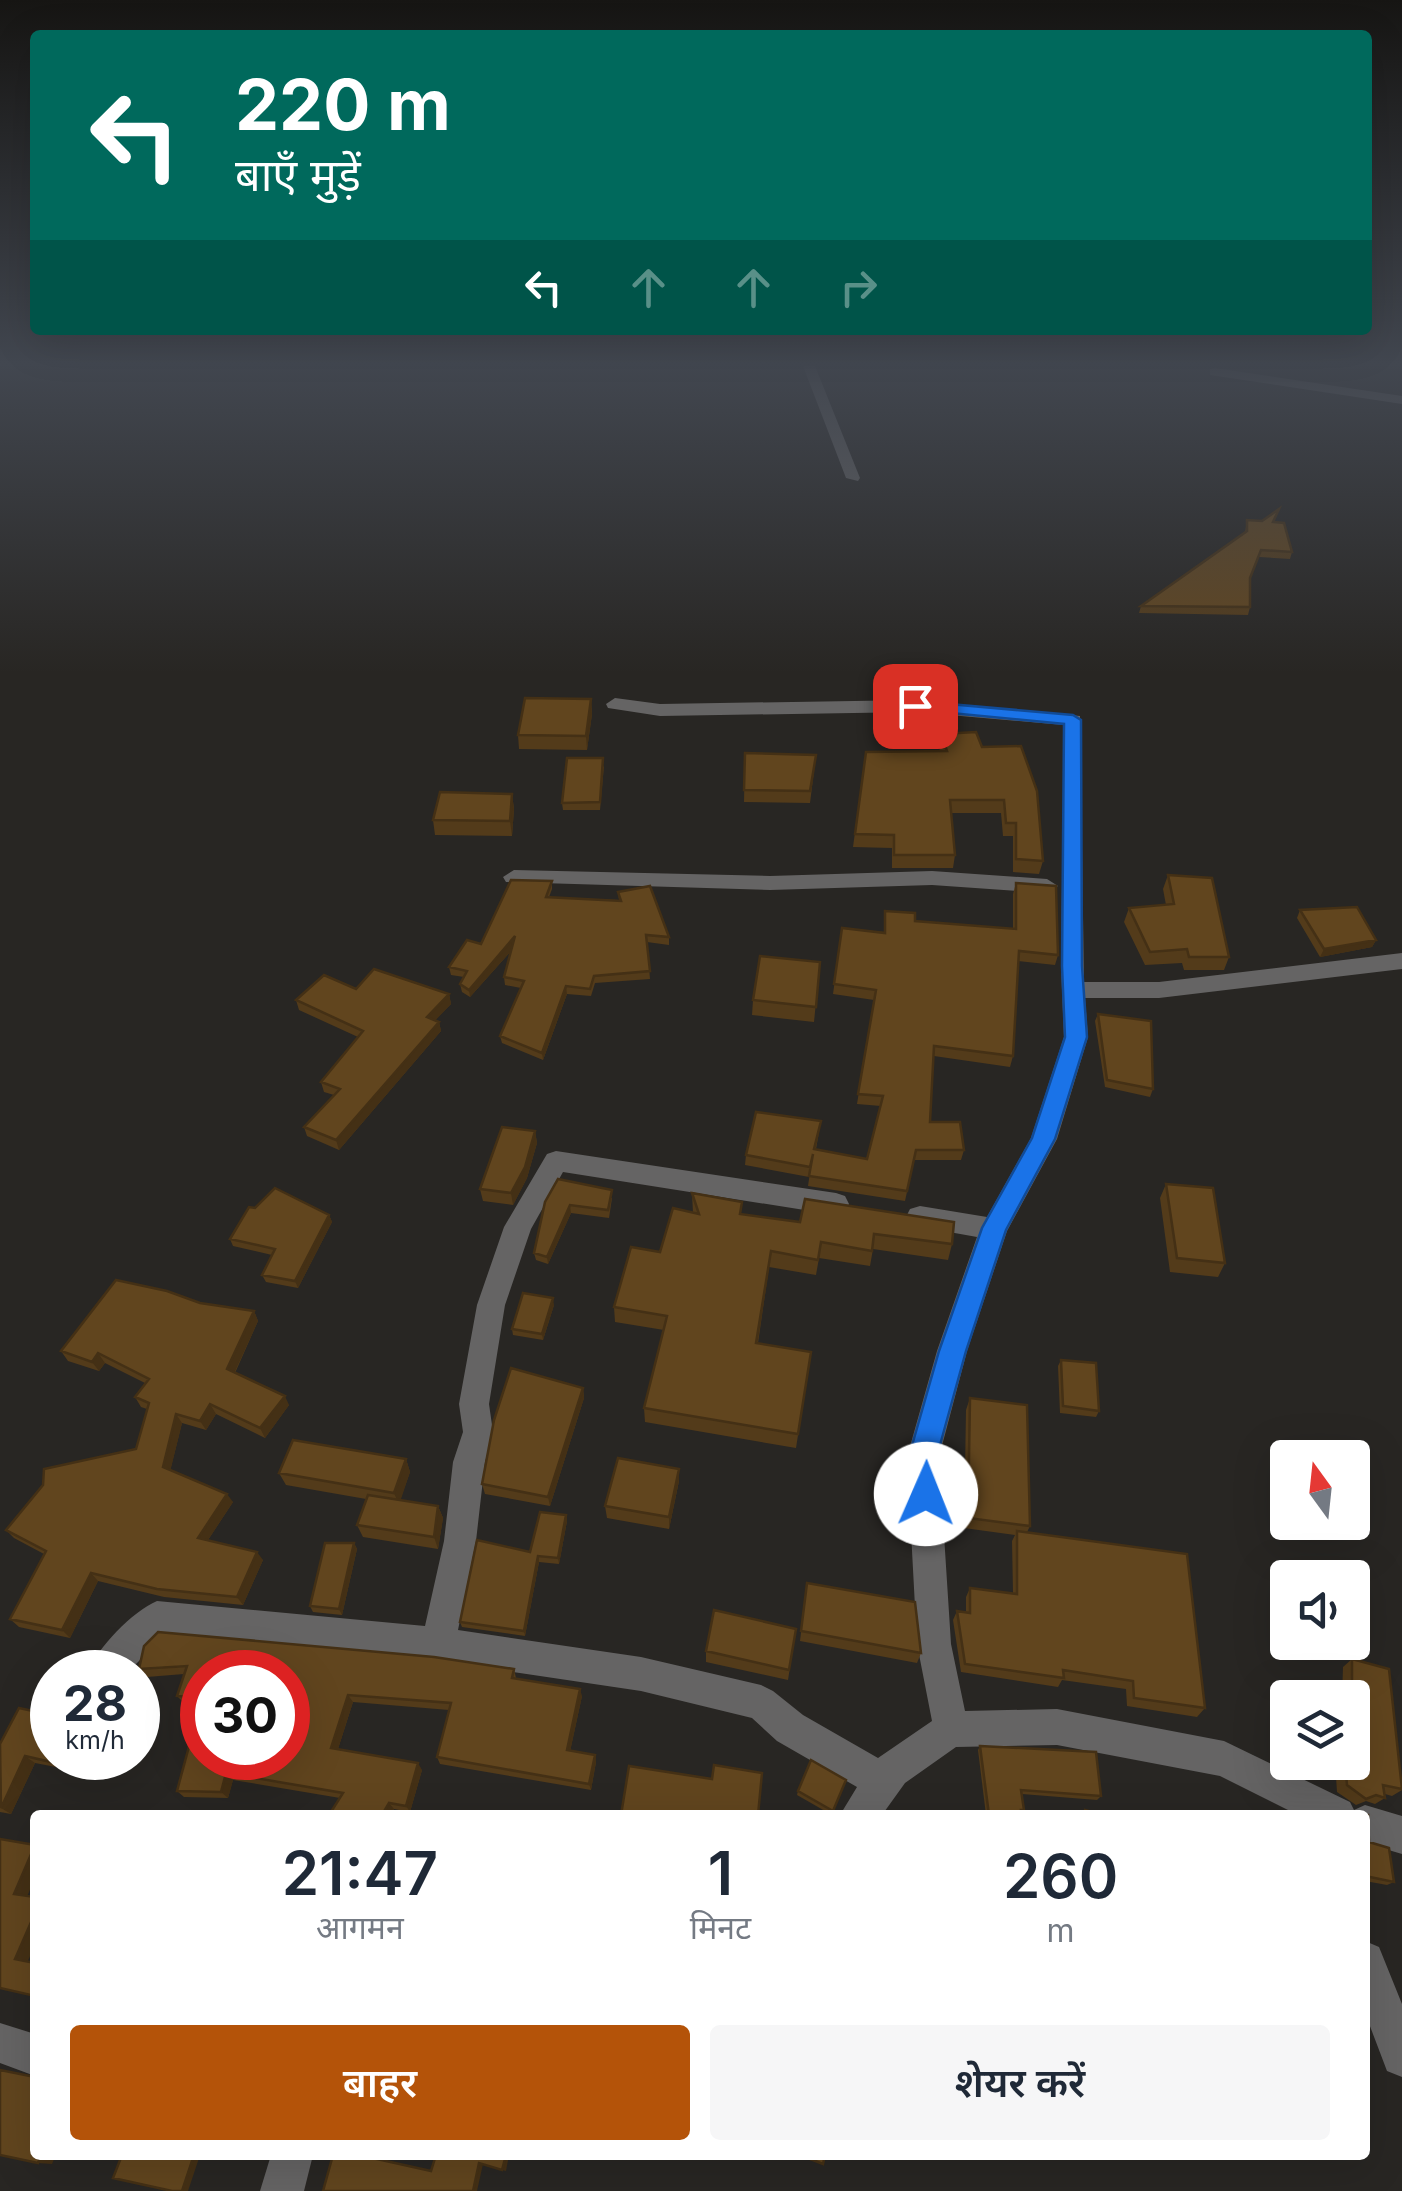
<!DOCTYPE html>
<html lang="hi">
<head>
<meta charset="utf-8">
<style>
  :root { --surface:#fff; --page:#f6f6f7; --text:#1f2937; --muted:#747a83; --accent:#b45309 }
  body { margin:0; font-family:Inter,"Noto Sans Devanagari",sans-serif; background:var(--page); color:var(--text); height:100vh; display:flex; flex-direction:column; font-size:38px; white-space:nowrap }
  * { box-sizing:border-box; margin:0 }
  p { font-size:32px; color:var(--muted) }
  .icon { flex:none; width:55px; height:55px; fill:none; stroke:currentColor; stroke-width:2; stroke-linecap:round; stroke-linejoin:round }
  .map { position:relative; flex:1; overflow:hidden }
  .side { position:absolute; left:30px; top:1810px; width:1340px; height:350px; display:flex; flex-direction:column; background:var(--surface); border-radius:10px; box-shadow:0 10px 40px #0002 }
  .side>* { flex:none }
  .hud { position:absolute; left:30px; top:30px; width:1342px; height:305px; border-radius:10px; box-shadow:0 10px 40px #0002; background:#00695c; color:#fff; overflow:hidden }
  .needle { width:65px; rotate:345deg }
  .tools { position:absolute; left:1270px; top:1440px; display:grid; gap:20px }
  .tools a { display:grid; place-items:center; width:100px; height:100px; border-radius:10px; background:var(--surface); box-shadow:0 10px 40px #0002; font-size:50px }
  .speed { position:absolute; left:30px; top:1650px; display:flex; gap:20px; font-size:50px; font-weight:700; text-align:center }
  .speed>* { display:grid; place-content:center; width:130px; height:130px; border-radius:50%; background:var(--surface); box-shadow:0 10px 40px #0002; line-height:1 }
  .speed small { font-size:25px; font-weight:400 }
  .speed .limit { border:15px solid #d22; background:#fff; color:#111 }
  .pin { position:absolute; display:grid; place-items:center; width:85px; height:85px; color:#fff; margin:-42px; border-radius:20px; box-shadow:0 5px 15px #0006 }
  .me { position:absolute; width:110px; margin:-55px; rotate:1deg; stroke-linejoin:round; filter:drop-shadow(0 0 8px #0008) }
  .turn { display:flex; align-items:center; gap:35px; height:210px; padding:0 40px; font-size:45px }
  .turn .icon { width:130px; height:130px; stroke-width:2.5 }
  .turn b { display:block; font-size:70px; line-height:85px }
  .lanes { display:flex; align-items:center; height:95px; padding:0 40px; background:#0003; justify-content:center; gap:50px; direction:ltr }
  .lanes .off { opacity:.35 }
  .eta { display:flex; justify-content:space-evenly; align-items:center; height:170px; text-align:center }
  .eta b { font-size:60px; font-weight:600; line-height:70px }
  .primary-button { display:flex; gap:20px; margin-top:auto; padding:20px 40px }
  .primary-button a { flex:1; height:115px; border-radius:10px; background:var(--accent); color:#fff; font-size:40px; font-weight:600; line-height:115px; text-align:center }
  .primary-button a+a { background:var(--page); color:var(--text) }
  .map>svg:first-child { display:block }
</style>
</head>
<body>
<div class="map">
<svg width="1402" height="2191" viewBox="0 0 1402 2191">
  <rect width="100%" height="100%" fill="#282623"/>
  <g fill="none" stroke-linecap="round" stroke-linejoin="round">
    <path fill="#656464" fill-rule="evenodd" d="M803 366H815L860 478 858 481 846 478Z
      M1215 368 1402 396V404L1210 375V369Z
      M615 698 660 704 915 700 1080 716 1084 982H1159L1402 953V969L1159 998H1085L1088 1037 1057 1139 1007 1231 967 1351 939 1457 951 1644 965 1711 1057 1709 1224 1741 1350 1802 1354 1810 1365 1805 1402 1816V1854L1365 1843V1815H1298L1220 1776 1057 1745 956 1747 905 1783 882 1815H840L857 1787 777 1741 752 1718 641 1691 438 1661 164 1636 128 1672H88C97 1648 133 1611 157 1601L425 1626 444 1541 453 1462 463 1432 459 1404 477 1305 504 1227 547 1154 556 1151 836 1193 845 1196 849 1204 845 1212 836 1215 563 1172 531 1229 505 1305 489 1404 493 1432 485 1462 476 1541 458 1630 641 1657 761 1685 773 1691 803 1715 878 1758 932 1721 917 1644 907 1457 937 1351 977 1237 910 1225 906 1217 910 1209 920 1206 987 1217 1031 1138 1064 1037 1061 966 1064 725 915 712 660 716 608 708 606 704Z
      M514 870 770 876 932 871 1047 879 1058 886 1047 893 932 885 770 890 506 882 503 877Z
      M1365 1941 1379 1947 1402 2004V2077L1387 2071 1365 2013Z
      M0 2023 35 2034V2076L0 2063Z
      M271 2155H313L304 2191H260Z"/>
  </g>
  <path fill="#533b1a" d="M1247 520 1274 522 1292 552 1290 559 1259 557 1250 579V607L1248 615 1139 613 1141 606 1245 533Z
    M591 699 592 714 587 750 519 749 518 735Z
    M941 734 982 747 1043 861 1039 874 1013 872V836H1003L1001 813H951L955 855 953 868H892V848L853 847 866 752 940 751 939 747Z
    M745 753 816 755 810 803 744 802Z
    M604 766 600 810H563L562 803Z
    M512 794 514 809 512 836 435 835 433 820Z
    M1168 875 1229 957 1224 970H1184L1182 963 1145 965 1124 922 1129 908 1166 905 1163 889Z
    M552 881V889L549 897 619 900 618 892 669 937V945L647 942 650 979 595 983 591 996 567 994 543 1060 502 1043 500 1036 521 988 505 985 504 977 512 950 470 997 462 992 460 984 464 977 451 975 449 967 481 944Z
    M1016 883 1058 955 1055 965 1018 961 1013 1056 1010 1067 934 1056 930 1122 964 1150 961 1160H914L905 1201 808 1186 810 1172 809 1177 745 1165 746 1155 821 1121 816 1149 867 1159 881 1106 857 1104 874 1000 833 994 842 928 884 932 885 911 915 921 1013 929V894Z
    M1300 910 1376 940 1372 947 1320 957 1297 918Z
    M820 962 814 1022 752 1015 753 1000Z
    M356 989 449 994 451 1004 435 1020 439 1022 441 1031 339 1150 307 1136 304 1127 334 1095 324 1092 321 1082 358 1037 299 1010 296 1000Z
    M1098 1014 1153 1089 1150 1097 1105 1087 1095 1021Z
    M535 1131 537 1143 527 1178 513 1205 483 1201 480 1189Z
    M1166 1184 1225 1263 1218 1277 1170 1272 1160 1198Z
    M692 1193 742 1215 952 1244 948 1260 873 1249 870 1266 819 1258 816 1275 769 1267 758 1343 811 1352 796 1448 645 1422 644 1408 664 1330 615 1322 614 1307 693 1213Z
    M612 1198 609 1218 571 1213 548 1264 536 1260 534 1253 545 1202Z
    M329 1215 332 1222 298 1288 266 1282 262 1275 272 1255 233 1246 230 1239Z
    M200 1303 254 1311 258 1321 235 1373 289 1405 265 1438 216 1414 206 1430 182 1423 170 1471 233 1502 208 1540 263 1560 243 1605 164 1597 98 1581 70 1638 19 1627 10 1619 44 1554 14 1538 6 1530 136 1449 147 1409 141 1407 135 1397 145 1383 105 1363 99 1371 68 1361 61 1351Z
    M554 1305 543 1340 513 1335 512 1329Z
    M1061 1360 1099 1411 1096 1417 1060 1413 1058 1366Z
    M583 1388 584 1398 550 1506 485 1494 482 1484Z
    M970 1398 1030 1526 1027 1532 1205 1708 1197 1717 1127 1706 1126 1689 1062 1680 1058 1687 961 1672 953 1620 957 1611 966 1613V1597L970 1588 1013 1593 1012 1541 1015 1535 964 1528 966 1410Z
    M406 1459 410 1472 400 1500 438 1506 443 1518 438 1549 363 1537 357 1525 366 1499 286 1485 279 1473Z
    M679 1469V1481L669 1529 607 1518 605 1506Z
    M566 1515 567 1521 559 1564 539 1562 525 1636 462 1627 460 1622Z
    M354 1543 357 1549 342 1615 313 1612 310 1606Z
    M807 1583 921 1653 917 1663 800 1641Z
    M796 1629 788 1680 706 1662V1651Z
    M144 1646 514 1669 516 1678 582 1696 570 1751 595 1755 596 1762 591 1790 440 1764 437 1757 449 1710 353 1702 338 1749 422 1770 410 1812 394 1809 390 1815H329L340 1798 233 1780 228 1798 184 1797 177 1791 200 1704H185L177 1696 184 1674 147 1677 139 1669Z
    M1352 1659 1402 1790 1392 1796 1385 1794V1798L1375 1804 1366 1801 1356 1805 1337 1792 1335 1762H1352V1698H1342L1343 1667Z
    M19 1708 61 1768 35 1763 11 1814 0 1812V1744Z
    M980 1746 1101 1796 1097 1800 1022 1794 1024 1810 1022 1815H986L978 1750Z
    M846 1780 832 1815 797 1795 798 1791Z
    M1365 1815 1369 1842 1394 1882 1387 1885 1365 1881Z"/>
  <path fill="#443015" d="M591 699 592 714 587 750 586 736Z
    M512 794 514 809 512 836 510 821Z
    M515 936 517 944 470 997 469 990Z
    M1376 940 1372 947 1320 957 1324 949Z
    M566 986 567 994 543 1060 542 1053Z
    M449 994 451 1004 429 1027 427 1017Z
    M439 1022 441 1031 339 1150 336 1140Z
    M535 1131 537 1143 527 1178 513 1205 511 1193Z
    M570 1205 571 1213 548 1264 547 1257Z
    M329 1215 332 1222 298 1288 295 1281Z
    M771 1251 769 1267 755 1357 756 1343Z
    M553 1298 554 1305 543 1340 542 1334Z
    M254 1311 258 1321 232 1378 227 1369Z
    M98 1353 105 1363 99 1371 92 1362Z
    M583 1388 584 1398 550 1506 548 1497Z
    M285 1396 289 1405 265 1438 260 1428Z
    M210 1404 216 1414 206 1430 200 1421Z
    M176 1414 182 1423 169 1476 163 1467Z
    M406 1459 410 1472 399 1505 394 1493Z
    M679 1469V1481L669 1529V1517Z
    M227 1494 233 1502 204 1546 198 1538Z
    M438 1506 443 1518 438 1549 434 1537Z
    M566 1515 567 1521 559 1564 558 1558Z
    M354 1543 357 1549 342 1615 339 1609Z
    M257 1552 263 1560 243 1605 237 1597Z
    M538 1556 539 1562 525 1636 524 1631Z
    M91 1573 98 1581 70 1638 62 1630Z
    M580 1689 582 1696 569 1757 567 1750Z
    M348 1695 353 1702 336 1755 331 1748Z
    M595 1755 596 1762 591 1790 589 1784Z
    M25 1756 35 1763 11 1814 1 1808Z
    M53 1758H66L61 1768 51 1762Z
    M418 1763 422 1770 410 1812 406 1806Z
    M226 1773 233 1780 228 1798 221 1792Z
    M389 1803 394 1809 390 1815H382Z
    M35 1845V1878L26 1899 14 1894Z
    M35 1913V1945L27 1963 15 1959Z
    M41 2155H56L52 2164 38 2163Z
    M194 2155H200L188 2191H182Z
    M506 2155H509L506 2171 502 2170Z
    M479 2163 483 2164 477 2191H473Z"/>
  <path fill="#61451e" stroke="#443015" stroke-width="2.5" fill-rule="evenodd" d="M1279 509 1273 522 1284 523 1292 552 1261 550 1250 578V607L1141 606 1247 531V520L1262 521Z
    M525 698 591 699 586 736 518 735Z
    M976 732 982 747 1021 746 1037 791 1043 861 1016 859V823H1006L1004 800H950L955 855H894V835L855 834 866 752 947 751 941 734Z
    M745 753 816 755 810 791 744 790Z
    M567 758H603L600 802 562 803Z
    M440 792 512 794 510 821 433 820Z
    M1168 875 1212 878 1229 957H1189L1187 949 1150 952 1129 908 1174 904Z
    M511 880 552 881 546 897 621 901 618 892 650 886 669 937 646 935 650 971 594 976 590 989 566 986 542 1053 500 1036 524 981 504 977 515 936 469 990 460 984 467 971 449 967 467 940 481 944Z
    M1016 883 1056 886 1058 955 1019 951 1013 1056 934 1046 930 1122H960L964 1150H916L907 1191 809 1176 813 1154 810 1167 746 1155 756 1112 821 1121 814 1149 867 1159 883 1096 858 1094 876 990 834 984 842 928 885 933V911L915 913V921L1016 929Z
    M1357 907 1376 940 1324 949 1300 910Z
    M760 956 820 962 816 1007 753 1000Z
    M374 969 449 994 427 1017 439 1022 336 1140 304 1127 340 1089 321 1082 363 1031 296 1000 324 975 356 989Z
    M1098 1014 1151 1021 1153 1089 1107 1080Z
    M502 1127 535 1131 525 1167 511 1193 480 1189Z
    M558 1179 612 1190 608 1210 570 1205 547 1257 534 1253 545 1202Z
    M1166 1184 1213 1188 1225 1263 1177 1258Z
    M275 1188 329 1215 295 1281 262 1275 275 1249 230 1239 249 1207 255 1208Z
    M692 1193 742 1202 740 1214 800 1222 805 1199 954 1222 952 1244 874 1234 872 1251 821 1242 818 1260 771 1251 756 1343 811 1352 798 1434 644 1408 667 1316 614 1307 631 1247 660 1252 673 1208 699 1214Z
    M116 1280 167 1291 200 1303 254 1311 227 1369 285 1396 260 1428 210 1404 200 1421 176 1414 163 1467 227 1494 198 1538 257 1552 237 1597 157 1589 91 1573 62 1630 10 1619 46 1551 6 1530 43 1485 44 1469 136 1449 149 1403 135 1397 149 1379 98 1353 92 1362 61 1351Z
    M523 1293 553 1298 542 1334 512 1329Z
    M1061 1360 1096 1363 1099 1411 1063 1406Z
    M511 1368 583 1388 548 1497 482 1484 494 1420Z
    M970 1398 1027 1405 1030 1526 968 1518Z
    M293 1440 406 1459 394 1493 279 1473Z
    M618 1458 679 1469 669 1517 605 1506Z
    M368 1495 438 1506 434 1537 357 1525Z
    M540 1512 566 1515 558 1558 538 1556 524 1631 460 1622 477 1540 530 1552Z
    M1017 1531 1187 1554 1205 1708 1134 1698 1133 1681 1063 1670 1064 1678 965 1664 957 1611 970 1613V1588L1017 1594Z
    M325 1543H354L339 1609 310 1606Z
    M807 1583 915 1602 921 1653 801 1631Z
    M714 1610 796 1629 789 1670 706 1651Z
    M158 1632 434 1657 514 1669 512 1678 580 1689 567 1750 595 1755 589 1784 437 1757 451 1703 348 1695 331 1748 418 1763 406 1806 389 1803 382 1815H329L343 1793 226 1773 221 1792 177 1791 202 1698 177 1696 187 1666 139 1669 144 1646ZM202 1672H288V1758H202Z
    M1352 1659 1389 1669 1402 1789 1383 1785 1385 1798 1376 1795 1366 1799 1347 1785 1345 1762H1352Z
    M19 1708 52 1715 53 1758 51 1762 25 1756 1 1808 0 1744Z
    M980 1746 1096 1752 1101 1796 1021 1790 1024 1810H1021L1022 1815H989Z
    M811 1760 846 1780 833 1811 798 1791Z
    M714 1765 762 1773 758 1815H621L629 1766 712 1779Z
    M1085 1810 1102 1815H1084Z
    M1348 1815H1368L1369 1842 1389 1848 1394 1882 1365 1876V1815Z
    M0 1839 35 1845 14 1894 35 1897V1913L15 1959 35 1963V1996L0 1988Z
    M0 2070 35 2077V2155H41L38 2163 0 2155Z
    M122 2155H194L182 2191H172L113 2178Z
    M333 2155H359L431 2171 436 2155H506L502 2170 479 2163 473 2191H323Z
    M800 2155H825L823 2164Z"/>
  <linearGradient id="sky" x2="0" y2="1"><stop stop-color="#161513"/><stop offset="0.54" stop-color="#424750"/><stop offset="1" stop-color="#424750" stop-opacity="0"/></linearGradient>
  <rect width="1402" height="673" fill="url(#sky)"/>
  <path fill="#1a73e8" stroke="#114b97" stroke-width="2.5" d="M915 701 1073 715 1081 720 1082 966 1087 1037 1055 1139 1006 1230 966 1351 937 1456 940 1494 936 1504 926 1508 915 1504 909 1456 939 1351 982 1228 1032 1138 1065 1037 1062 966 1064 724 909 709V702Z"/>
</svg>
<div class="tools">
<a><svg class="needle" viewBox="-14 -14 28 28"><path d="M0-13l5 13h-10z" fill="#e53935"/><path d="M0 13l5-13h-10z" fill="#747a83"/></svg></a>
<a><svg class="icon" aria-label="sound" viewBox="0 0 24 24"><path d="M4 9h4l5-4v14l-5-4H4zM17 9q2 3 0 6"/></svg></a>
<a><svg class="icon" aria-label="layers" viewBox="0 0 24 24"><path d="M12 4l9 5-9 5-9-5zM3 14l9 5 9-5"/></svg></a>
</div>
<div class="speed"><div>28<small>km/h</small></div><div class="limit">30</div></div>
<div class="pin" style="left:915px;top:706px;background:#d93025"><svg class="icon" aria-label="arrive" viewBox="0 0 24 24"><path d="M6 21V4h12l-3 4 3 4H6"/></svg></div>
<svg class="me" style="left:926px;top:1494px" viewBox="-20 -20 40 40"><circle r="19" fill="#fff"/><path d="M0-13L10 11 0 6-10 11z" fill="#1a73e8"/></svg>
<div class="hud">
<div class="turn"><svg class="icon" aria-label="left" viewBox="0 0 24 24"><path d="M17 20v-9H6M10 6l-5 5 5 5"/></svg><div><b>220 m</b>बाएँ मुड़ें</div></div>
<div class="lanes"><svg class="icon" aria-label="left" viewBox="0 0 24 24"><path d="M17 20v-9H6M10 6l-5 5 5 5"/></svg><svg class="icon off" aria-label="ahead" viewBox="0 0 24 24"><path d="M12 20V5M6 11l6-6 6 6"/></svg><svg class="icon off" aria-label="ahead" viewBox="0 0 24 24"><path d="M12 20V5M6 11l6-6 6 6"/></svg><svg class="icon off" aria-label="right" viewBox="0 0 24 24"><path d="M7 20v-9h11M14 6l5 5-5 5"/></svg></div>
</div>
<section class="side">
<div class="eta">
<div><b>21:47</b><p>आगमन</p></div>
<div><b>1</b><p>मिनट</p></div>
<div><b>260</b><p>m</p></div>
</div>
<div class="primary-button"><a>बाहर</a><a>शेयर करें</a></div>
</section>
</div>
</body>
</html>
